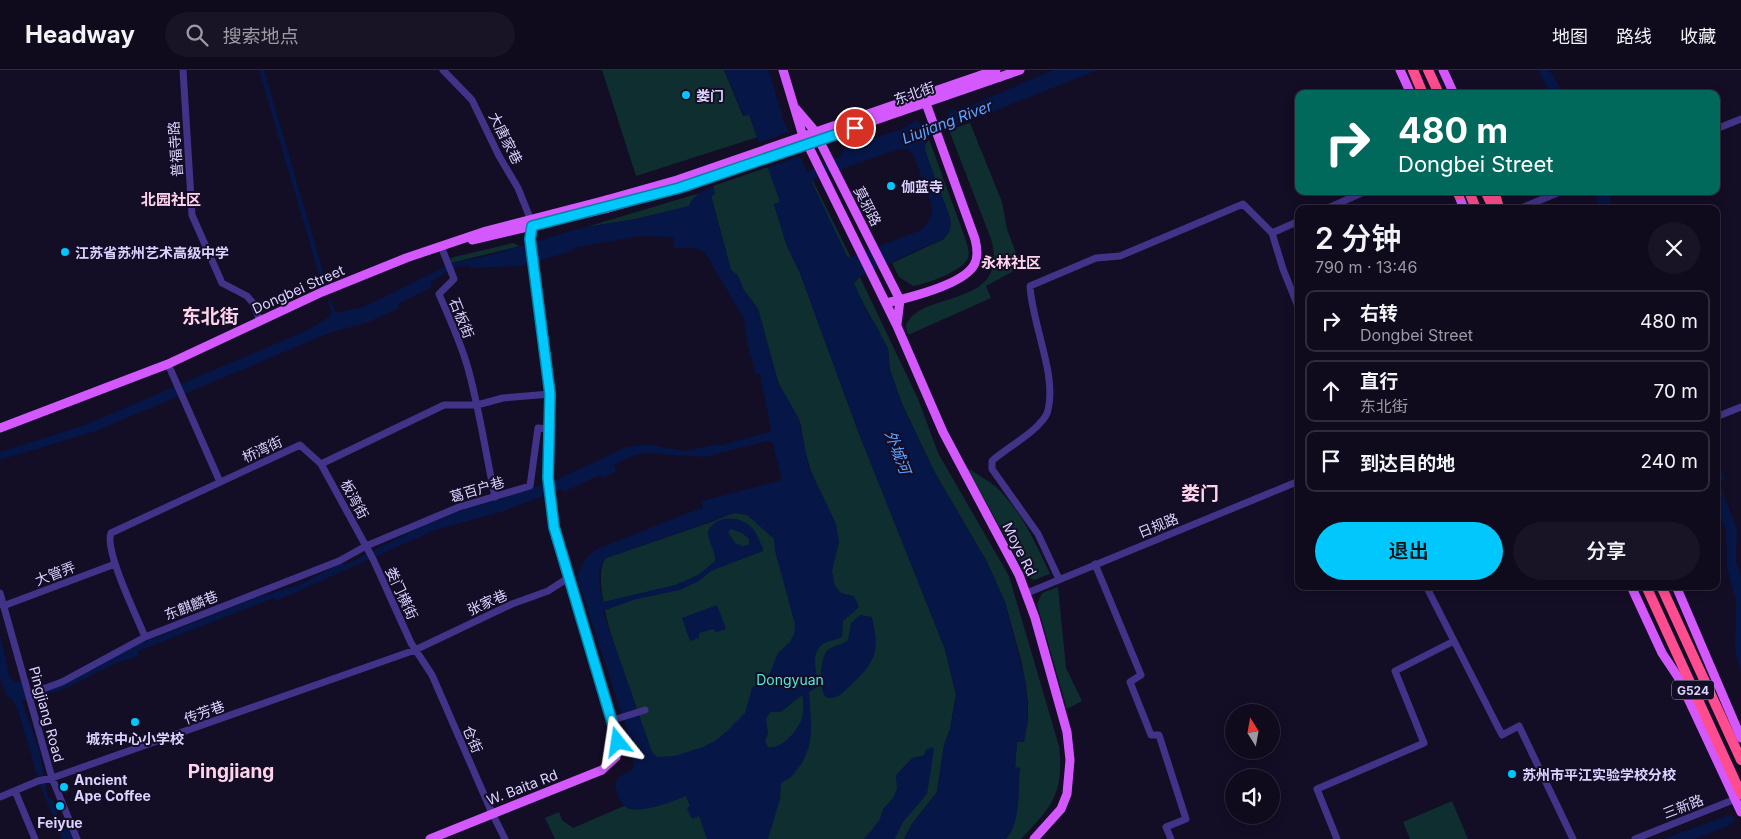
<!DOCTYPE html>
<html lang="zh">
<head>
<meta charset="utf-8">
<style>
  :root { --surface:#0f0a1c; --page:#181325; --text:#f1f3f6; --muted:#9b9aa3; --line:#2f2b3b; --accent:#00c8fd }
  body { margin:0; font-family:Inter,"Noto Sans SC",sans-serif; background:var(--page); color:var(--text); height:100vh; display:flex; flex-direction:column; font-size:19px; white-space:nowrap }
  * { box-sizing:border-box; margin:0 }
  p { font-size:16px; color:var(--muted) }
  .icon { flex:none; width:28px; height:28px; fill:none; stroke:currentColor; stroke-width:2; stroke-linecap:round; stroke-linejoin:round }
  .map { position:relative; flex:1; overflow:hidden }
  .drawer { position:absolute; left:1295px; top:135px; width:425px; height:385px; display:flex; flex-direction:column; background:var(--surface); border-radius:10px; box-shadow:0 2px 12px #0003,0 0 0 1px var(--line) }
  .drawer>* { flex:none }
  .hud { position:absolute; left:1295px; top:20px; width:425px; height:105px; border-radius:10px; box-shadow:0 2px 12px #0003,0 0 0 1px var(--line); background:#00695c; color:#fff; overflow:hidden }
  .needle { width:32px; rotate:349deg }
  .fabs { position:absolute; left:1225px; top:634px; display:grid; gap:10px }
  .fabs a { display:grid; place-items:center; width:55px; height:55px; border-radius:50%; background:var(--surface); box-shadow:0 2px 12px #0003,0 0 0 1px var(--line); font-size:25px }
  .pin { position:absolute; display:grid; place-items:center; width:42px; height:42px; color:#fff; margin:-21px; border:2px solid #fff; border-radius:50%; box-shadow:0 1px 5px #0007 }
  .me { position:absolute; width:55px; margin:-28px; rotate:345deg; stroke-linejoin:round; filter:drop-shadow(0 0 4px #0008) }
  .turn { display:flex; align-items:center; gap:18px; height:105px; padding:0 20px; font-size:22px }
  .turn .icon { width:65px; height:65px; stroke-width:2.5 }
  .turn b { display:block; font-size:35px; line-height:42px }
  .round { display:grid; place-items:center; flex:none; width:52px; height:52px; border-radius:26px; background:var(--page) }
  .overview { display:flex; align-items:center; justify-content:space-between; height:85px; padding:0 20px }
  h1 { font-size:30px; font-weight:600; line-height:38px }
  .button { display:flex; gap:10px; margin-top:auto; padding:10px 20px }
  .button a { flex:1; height:58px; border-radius:30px; background:var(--accent); color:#111; font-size:20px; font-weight:600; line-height:58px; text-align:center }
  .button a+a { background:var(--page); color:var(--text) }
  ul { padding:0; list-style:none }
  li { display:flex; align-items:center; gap:15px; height:62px; margin:0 10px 8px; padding:0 10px; border:2px solid var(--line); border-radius:10px }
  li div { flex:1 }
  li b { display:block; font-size:19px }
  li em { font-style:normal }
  header { display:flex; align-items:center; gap:30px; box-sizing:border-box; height:70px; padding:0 25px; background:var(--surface); border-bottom:1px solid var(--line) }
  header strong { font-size:24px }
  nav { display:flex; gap:28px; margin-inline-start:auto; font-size:18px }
  .search { width:350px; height:45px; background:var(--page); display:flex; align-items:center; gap:12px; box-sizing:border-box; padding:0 18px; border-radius:28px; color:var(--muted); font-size:19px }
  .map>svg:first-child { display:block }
</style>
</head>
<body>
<header>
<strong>Headway</strong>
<div class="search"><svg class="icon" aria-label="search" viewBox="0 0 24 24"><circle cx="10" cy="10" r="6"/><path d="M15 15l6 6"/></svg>搜索地点</div>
<nav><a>地图</a><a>路线</a><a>收藏</a></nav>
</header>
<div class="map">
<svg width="1741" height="769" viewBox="0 0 1741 769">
  <rect width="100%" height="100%" fill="#140d26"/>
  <path fill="#0f2e30" d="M602 0H724L743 46 749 44 758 67 636 106Z
    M970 53 1002 132 1007 159 1021 197 986 216 991 228 908 265 906 257C916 219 1012 241 991 169L949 60Z
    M929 69 965 168C967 175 970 181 968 188 963 201 926 214 913 216L899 207 892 193 944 169 951 156 924 77Z
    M768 97 781 132 774 134 787 176 800 203 858 361 945 579 956 625 950 659 944 675 937 722 912 754 904 769H555L545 748 559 742 562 750 573 758 624 736 652 682C640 648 584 514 606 488L714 451 813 407 805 382 801 355 778 312 758 239 743 219 738 206 731 200 711 126 715 124 713 116Z
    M812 109 851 188 846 187 812 116Z
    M700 123 692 130 690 136 636 149 586 157Z
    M513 173 520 176 451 193 450 189 454 187Z
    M860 207 918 329 938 383 1009 506 1059 676C1064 723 1053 736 1021 769H1006L1020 698H1015L1017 672 1028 651V632L1022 593 1005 532 987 492 935 403 902 334 890 300 888 279 855 218 854 213Z
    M966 397C975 403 986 409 995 416 1021 440 1036 473 1050 504L1034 510 1028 507Z
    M1058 517 1066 598 1082 631 1067 639 1037 534 1042 523Z
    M1452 731 1468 769H1410L1403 752Z"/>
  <path fill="#061646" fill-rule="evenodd" d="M259 0H264L328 218 323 219Z
    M724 0H769L783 49 807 102 839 87 843 81 855 74 902 59 917 50 951 37 955 41 963 39 1053 0H1098L954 57 926 71 925 81 950 147C952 155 951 163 943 169L859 207 854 213 870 248 875 253 888 279 890 300 902 334 935 403 987 492 1005 532 1026 613 1028 651 1024 672H1017L1015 697 1020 698C1018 718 1021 753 1006 769H904L912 754 937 722 944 675 950 659 956 625 945 579 858 361 800 203 787 176 774 135 780 132 749 45 744 46ZM899 79H908L913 84 932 136V144L929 151 921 160 848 188 811 110Z
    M1538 0H1549L1564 24H1551Z
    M713 117 715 124 711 126 731 200 738 206 743 219 758 239 778 312 799 349 809 397 836 454 839 472 832 501 835 516 841 523 854 526 859 537 843 551 842 567C836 570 828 571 823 574 808 585 819 604 817 617L809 622C811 658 817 678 791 707 788 710 785 710 781 713L780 729 768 769H707L699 746 692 749 687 738 690 736 686 726C673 732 644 742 630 739 621 738 613 717 617 710 620 705 628 702 633 699L634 696 625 654 577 507 584 491 595 480 703 437 702 431 782 410 773 373 768 371 705 387 646 383 632 386 614 395 617 401 602 408 600 405 564 422 562 419 501 442 435 460 276 531 274 528 138 581 139 586 116 593 62 620 22 631 39 679 48 727 53 729 59 749 68 752 73 769H62L40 715 18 641 11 628 7 627 0 608V565L10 608 16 612H23L27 625 131 577 258 527 301 514 343 492 345 495 422 456 489 429 520 422 554 411 626 377 651 374 664 378 686 381 717 374 718 376 769 362 771 359 760 304H756L748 277 744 249 705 183 696 178H675L673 167 640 166 572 178V181L521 196 470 198 469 195 452 198 430 213 432 217 398 234 399 238 366 253 332 262 96 361 0 390V382L85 355 310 259 332 245 328 232 329 230H331L336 243 366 236 453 193 491 185 581 158 636 149 689 136C692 126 703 121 713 117ZM735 443 747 445 774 469 775 481 795 554 794 565 789 573 778 583 770 603 752 618 745 643 726 662 715 671 703 677 675 686 657 687 652 682 603 541 636 529 680 520 699 511 711 501 763 481V478C759 471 757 462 751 457 739 445 716 445 708 461 708 472 716 481 715 491L698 505 675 515 603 532C600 518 595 500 606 488ZM731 459 742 463 749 469V475L742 476 735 473 728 462ZM801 626 803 627C803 634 804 641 802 648 798 660 782 680 768 677L765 671 768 663 766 648 771 642H781Z
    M1594 121H1608L1613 139H1600Z
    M1716 389 1725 409 1719 412 1737 460 1736 491 1741 506V602L1735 580 1736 532 1727 497 1726 462 1716 435Z
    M717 535 726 559 716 562 713 559 699 563V568L690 571 682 548Z
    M860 545 872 547C880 582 876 592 850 616 842 623 838 629 827 628 818 621 819 586 829 579 835 575 842 575 848 570L851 553Z
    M931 677 934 679 927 724 903 752 895 769H863L871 761 880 749 883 739 893 728 897 719 896 706 898 703 912 688 924 685 926 680Z
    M1721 748 1731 755 1694 769H1663Z"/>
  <path fill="#140d26" d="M951 35 954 36 946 48 949 61 929 70 922 55 915 48Z
    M790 62 801 86 766 98 757 73Z"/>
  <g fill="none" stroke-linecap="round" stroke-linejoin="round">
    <path stroke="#061646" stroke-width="8" d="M1726 750 1730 749"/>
    <path stroke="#413488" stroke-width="7" d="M183 0 192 145 222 213 247 226 253 233 260 251
      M443 0 472 30 499 86 518 118 532 153
      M1716 59 1741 49
      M1326 139 1366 121
      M1519 139 1562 121
      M1299 151 1272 163 1283 199 1299 239
      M441 176 454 209 439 224C450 250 462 275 469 302 480 343 486 385 495 427
      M168 294 220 412
      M1716 347 1741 337
      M321 394 373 489 411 573 432 605 492 743 505 769
      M1095 494 1141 605 1130 612 1151 665H1159L1186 749 1166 757 1171 769
      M1059 509 1038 464 992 399V391C1004 380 1032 364 1040 353 1043 350 1047 345 1048 340 1057 305 1032 254 1030 216L1096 188 1120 186 1243 134 1272 163
      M1426 516 1502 665 1519 656 1573 769
      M0 523 52 708 77 769
      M1027 523 1299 411
      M3 536 115 494
      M145 567C137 547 104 480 111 463L300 375 321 394 444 335H477L503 328 550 324
      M29 624 62 612 145 567 339 491 366 476 459 437 530 416 538 358 550 359
      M613 650 645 640
      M15 721 35 769
      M0 727 38 711 52 708 415 580 512 534 548 521 568 508
      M1337 769 1317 719 1424 673 1395 601 1454 571
      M1635 769 1738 728"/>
    <path stroke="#d359ff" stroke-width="9" d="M783 0 802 63 897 256 943 362 1019 505 1035 548 1067 662 1070 690 1067 724 1061 739 1034 769
      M1400 0 1411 24
      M1443 0 1454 24
      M1000 7 1020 0
      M796 39 814 60 900 230 897 254
      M1457 121 1464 139
      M472 170 608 138
      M886 233C908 228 963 215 974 195 979 187 977 177 975 169L923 25 996 0
      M0 358 168 294 322 222 406 188 486 161 606 130
      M1631 516 1662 583 1678 607 1741 742
      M1676 516 1741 668
      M430 769 602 700 616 687 619 676 556 468 548 408 550 324 530 169 532 156"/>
    <path stroke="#ff4d8f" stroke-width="10" d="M1413 0 1423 24
      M1428 0 1439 24
      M1458 121 1459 125
      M1469 121 1476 139
      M1485 121 1494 139
      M1494 121 1499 138"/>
    <path stroke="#d359ff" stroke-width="9" d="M606 130 677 110 923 25
      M608 138 679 118 1000 7"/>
    <path stroke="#ff4d8f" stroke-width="10" d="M1646 516 1741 724
      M1661 516 1741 690"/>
  </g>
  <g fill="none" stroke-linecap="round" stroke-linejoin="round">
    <g stroke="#0082a4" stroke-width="12">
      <path id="route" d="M618 672 554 457 548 408 550 324 530 169 532 156 679 118 855 58"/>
    </g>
    <use href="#route" stroke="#00c8fd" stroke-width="9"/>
  </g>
  <g fill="#00c8fd" stroke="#140d26" stroke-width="2">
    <circle cx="686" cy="25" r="5"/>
    <circle cx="891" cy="116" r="5"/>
    <circle cx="65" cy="182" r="5"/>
    <circle cx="135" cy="652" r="5"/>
    <circle cx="1512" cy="704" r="5"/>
    <circle cx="64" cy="717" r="5"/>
    <circle cx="60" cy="736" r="5"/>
  </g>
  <g text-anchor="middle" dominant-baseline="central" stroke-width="4" stroke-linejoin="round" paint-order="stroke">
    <rect fill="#140d26" stroke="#a097be" stroke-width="1" x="1672" y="610.5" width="42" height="19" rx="4"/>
    <g font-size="12" font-weight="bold" fill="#dcd2ff">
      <text x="1693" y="620">G524</text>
    </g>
    <g font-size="14" fill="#dcd2ff" stroke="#140d26">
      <text transform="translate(914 23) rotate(-19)">东北街</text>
      <text transform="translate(506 68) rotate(63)">大唐家巷</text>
      <text transform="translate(175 79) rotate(-94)">普福寺路</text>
      <text transform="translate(868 136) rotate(63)">莫邪路</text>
      <text transform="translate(298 219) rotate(-24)">Dongbei Street</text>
      <text transform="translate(462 248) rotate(68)">石板街</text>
      <text transform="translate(262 379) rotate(-25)">桥湾街</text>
      <text transform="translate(477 419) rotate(-17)">葛百户巷</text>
      <text transform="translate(355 429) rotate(62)">板湾街</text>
      <text transform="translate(1158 455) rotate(-22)">日规路</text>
      <text transform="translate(1020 479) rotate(63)">Moye Rd</text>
      <text transform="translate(55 503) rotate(-21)">大管弄</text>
      <text transform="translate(402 523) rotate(65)">娄门横街</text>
      <text transform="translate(487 532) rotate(-24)">张家巷</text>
      <text transform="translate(191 535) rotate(-21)">东麒麟巷</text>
      <text transform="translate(204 642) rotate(-20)">传芳巷</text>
      <text transform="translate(47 644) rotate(75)">Pingjiang Road</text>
      <text transform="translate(473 669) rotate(67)">仓街</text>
      <text transform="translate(522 717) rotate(-21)">W. Baita Rd</text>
      <text transform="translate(1683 736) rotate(-21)">三新路</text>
    </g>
    <g font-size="14" font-weight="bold" fill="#dcd2ff" stroke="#140d26" text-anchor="start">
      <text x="696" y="25">娄门</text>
      <text x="901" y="116">伽蓝寺</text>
      <text x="75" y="182">江苏省苏州艺术高级中学</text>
      <text x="135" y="668" text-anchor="middle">城东中心小学校</text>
      <text x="1522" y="704">苏州市平江实验学校分校</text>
      <text x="74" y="709">Ancient<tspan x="74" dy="16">Ape Coffee</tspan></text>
      <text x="60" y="752" text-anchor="middle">Feiyue</text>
    </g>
    <g font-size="14" fill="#54e8d3" stroke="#140d26">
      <text x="790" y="609">Dongyuan</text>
    </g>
    <g font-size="15" font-style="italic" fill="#60a4ff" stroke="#140d26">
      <text transform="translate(947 52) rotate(-21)">Liujiang River</text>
      <text transform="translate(898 382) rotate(69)">外城河</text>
    </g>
    <g font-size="15" font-weight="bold" fill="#ffd4eb" stroke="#140d26">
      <text x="171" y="129">北园社区</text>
      <text x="1011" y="192">永林社区</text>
    </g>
    <g font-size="19" font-weight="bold" fill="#ffd4eb" stroke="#140d26">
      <text x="210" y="246">东北街</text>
      <text x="1200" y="423">娄门</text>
      <text x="231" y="701">Pingjiang</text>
    </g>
  </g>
</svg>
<div class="fabs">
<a><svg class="needle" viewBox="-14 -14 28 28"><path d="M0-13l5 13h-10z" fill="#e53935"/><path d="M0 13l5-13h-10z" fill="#9b9aa3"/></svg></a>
<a><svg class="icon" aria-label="sound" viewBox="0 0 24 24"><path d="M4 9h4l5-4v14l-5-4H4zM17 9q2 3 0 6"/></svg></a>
</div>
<div class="pin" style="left:855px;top:58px;background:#d93025"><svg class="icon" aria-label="arrive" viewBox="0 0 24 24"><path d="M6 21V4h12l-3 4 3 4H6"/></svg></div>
<svg class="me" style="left:618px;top:672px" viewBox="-20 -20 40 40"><path d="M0-17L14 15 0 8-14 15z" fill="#00c8fd" stroke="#fff" stroke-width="4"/></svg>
<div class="hud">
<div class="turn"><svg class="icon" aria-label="right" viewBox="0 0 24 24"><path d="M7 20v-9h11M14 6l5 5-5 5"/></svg><div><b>480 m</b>Dongbei Street</div></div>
</div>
<section class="drawer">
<div class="overview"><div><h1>2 分钟</h1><p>790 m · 13:46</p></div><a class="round"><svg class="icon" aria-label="close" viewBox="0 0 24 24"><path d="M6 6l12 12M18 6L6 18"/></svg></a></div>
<ul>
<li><svg class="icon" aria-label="right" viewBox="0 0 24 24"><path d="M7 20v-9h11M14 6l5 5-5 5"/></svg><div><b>右转</b><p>Dongbei Street</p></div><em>480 m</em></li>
<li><svg class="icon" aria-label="ahead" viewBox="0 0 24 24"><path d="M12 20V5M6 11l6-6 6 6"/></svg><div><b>直行</b><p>东北街</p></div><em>70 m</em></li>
<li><svg class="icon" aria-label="arrive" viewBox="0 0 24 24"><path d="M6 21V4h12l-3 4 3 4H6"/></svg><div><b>到达目的地</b></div><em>240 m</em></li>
</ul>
<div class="button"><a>退出</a><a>分享</a></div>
</section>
</div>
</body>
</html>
